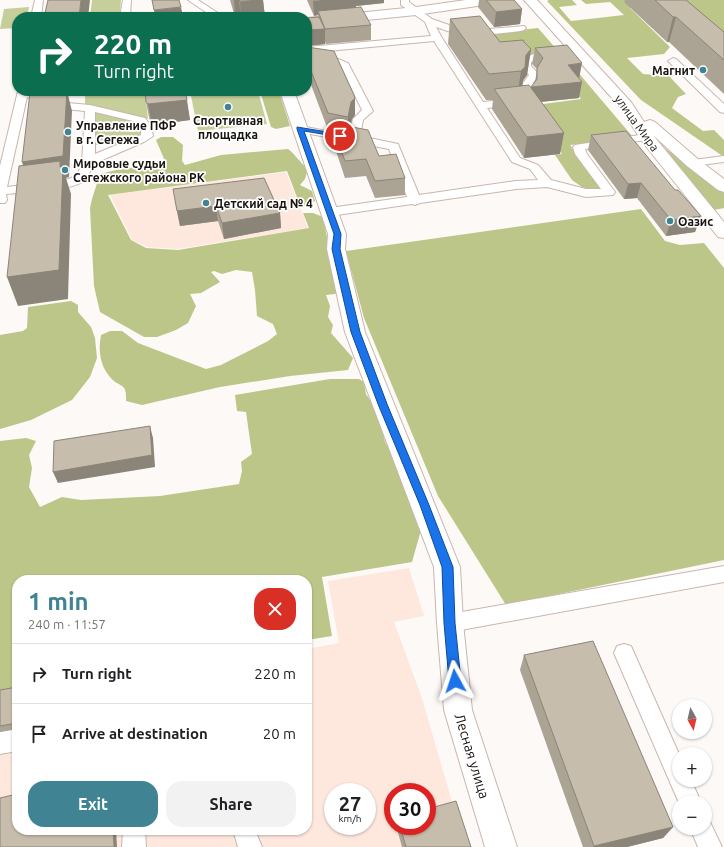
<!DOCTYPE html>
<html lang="en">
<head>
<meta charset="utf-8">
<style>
  :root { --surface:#fff; --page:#f2f2f2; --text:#202124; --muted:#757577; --line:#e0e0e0; --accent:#408494 }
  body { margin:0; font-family:Ubuntu,sans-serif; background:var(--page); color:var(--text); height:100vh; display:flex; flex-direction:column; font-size:15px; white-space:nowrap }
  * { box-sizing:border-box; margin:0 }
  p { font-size:13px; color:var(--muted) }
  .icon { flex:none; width:22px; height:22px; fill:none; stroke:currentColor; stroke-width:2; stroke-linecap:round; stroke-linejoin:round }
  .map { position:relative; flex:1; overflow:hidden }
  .sheet { position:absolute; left:12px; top:575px; width:300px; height:260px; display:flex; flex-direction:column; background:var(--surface); border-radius:16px; box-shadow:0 1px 3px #0004 }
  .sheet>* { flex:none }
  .banner { position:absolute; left:12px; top:12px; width:300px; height:84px; border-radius:16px; box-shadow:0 1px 3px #0004; background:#0b6e4f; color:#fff; overflow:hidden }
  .needle { width:26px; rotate:172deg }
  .fabs { position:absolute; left:672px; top:699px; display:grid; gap:8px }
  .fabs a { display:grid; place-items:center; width:40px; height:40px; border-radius:50%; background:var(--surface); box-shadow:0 1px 3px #0004; font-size:20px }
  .speed { position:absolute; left:324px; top:783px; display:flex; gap:8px; font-size:20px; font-weight:700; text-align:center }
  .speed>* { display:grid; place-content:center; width:52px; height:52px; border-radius:50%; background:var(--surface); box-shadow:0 1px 3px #0004; line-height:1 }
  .speed small { font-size:10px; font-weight:400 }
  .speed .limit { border:6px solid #d22; background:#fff; color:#111 }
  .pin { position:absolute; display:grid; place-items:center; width:34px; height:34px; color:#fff; margin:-17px; border:2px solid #fff; border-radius:50%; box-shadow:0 1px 4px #0007 }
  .me { position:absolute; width:44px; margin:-22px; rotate:355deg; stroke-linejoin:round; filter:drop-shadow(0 0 3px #0008) }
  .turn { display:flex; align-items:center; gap:14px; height:84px; padding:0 16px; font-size:18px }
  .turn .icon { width:52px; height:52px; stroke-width:2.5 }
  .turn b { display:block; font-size:28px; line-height:34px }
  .round { display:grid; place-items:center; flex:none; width:42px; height:42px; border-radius:16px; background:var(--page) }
  .headline { display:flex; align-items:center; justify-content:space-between; height:68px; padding:0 16px }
  h1 { font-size:24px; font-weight:700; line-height:30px; color:var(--accent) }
  .cta { display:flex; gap:8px; margin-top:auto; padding:8px 16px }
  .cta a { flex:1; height:46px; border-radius:16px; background:var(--accent); color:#fff; font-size:16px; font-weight:700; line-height:46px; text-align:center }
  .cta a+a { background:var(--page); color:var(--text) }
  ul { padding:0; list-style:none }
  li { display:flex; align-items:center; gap:12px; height:60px; padding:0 16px; border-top:1px solid var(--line) }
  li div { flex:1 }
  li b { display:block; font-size:15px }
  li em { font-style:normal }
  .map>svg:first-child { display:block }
</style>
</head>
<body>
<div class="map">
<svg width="724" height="847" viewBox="0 0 724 847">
  <rect width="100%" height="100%" fill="#fdf9f7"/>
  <path fill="#fee8dd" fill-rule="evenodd" d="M286 172 308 228 178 249 147 247 132 240 110 195Z
    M409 568 424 616 394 622 422 698 465 847H0V699L17 696V830H307V649L339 643 328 581ZM333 792H367V826H333ZM393 792H427V826H393Z"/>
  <path fill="#c6cf9a" d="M92 0H121L120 12 115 15 90 17Z
    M29 7 27 17H17V28L0 29 4 9Z
    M136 91H145L148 119 85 105V96Z
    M190 91H258L267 124 198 131Z
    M93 111 136 122 141 127 142 136 127 144 93 145Z"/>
  <path fill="#bcc688" d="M549 0H572L577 5 559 7 571 21 624 15 610 2 586 4 581 0H634L668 5 630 8 670 47 664 54 627 58 643 74 669 76 686 94 678 97 672 108 703 131 714 130 724 140V157L641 100 547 1Z
    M671 0H724V38Z
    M538 28 559 52 534 54 522 61 521 67 527 74 523 83 525 91 473 35Z
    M565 57 632 136 630 138 570 145 602 190H586L572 180 555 155 562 154 528 106 581 99 567 81 580 79 565 60 534 63 532 60Z
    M260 91H279L290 126 276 129 271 127Z
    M161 137H173L183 145 182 161 185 165 221 155 288 149C296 155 300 163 308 169L305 179 300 185 312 191 315 201 301 208 287 171 108 195 131 240 146 248 178 250 309 228 303 213H313L323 217 332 263 340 290 335 294 326 295 330 306 328 317 333 325 331 333 353 358 348 370 290 376 220 387 142 405 126 401C127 381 120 389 110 377 100 366 98 350 101 335L110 331H122L138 343 206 369 221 365 268 341 277 334 273 324 257 316 255 290 252 272 236 270 222 274 214 271 211 272 220 282 201 293 190 294 196 306 188 323 176 330 157 337H144L100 312 94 286 90 208 92 199 100 174 120 169 164 164 165 161 156 140Z
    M655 141 724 191V208L714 210Z
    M641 209 665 241 680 245 704 243 724 268V560L506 605 438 496 364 318 346 251Z
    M71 301 78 305V312L91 327 95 338 97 358 90 377 72 400 31 420 0 429V335L23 331 27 328 28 307Z
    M330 379H359L364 382 366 394 379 413 385 442 394 457 423 523 412 562 322 577 332 636 307 640V580H17V689L0 692V441L26 438 36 441 29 455 32 468 29 487 40 507 62 497 81 500 160 496 239 484 242 471 241 462 252 454 246 412 237 411 235 395Z"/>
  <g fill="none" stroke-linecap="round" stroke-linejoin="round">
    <g stroke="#c9b6ac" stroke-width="2">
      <path id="service" d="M35 0H43L41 17H31Z
        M123 0H131L130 17H120Z
        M188 0H198L224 17H213Z
        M401 0H409V2L432 19 466 31 524 26 526 28 524 30 521 31 465 37 436 27 442 38 483 102 519 98 524 92 523 83 529 75 521 67 523 59 536 53H557L559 55 557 57 538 59 531 62V66L539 74 533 83V94L527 103 520 105 487 108 520 158 538 165 551 180 586 189H601L575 154 573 147 575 145 646 134 650 135 652 137 650 139 646 140 585 149 587 154 615 192 613 195 586 197 547 187 516 189 420 203 415 205 412 204 330 216 326 215 324 212 326 209 330 208 407 197 389 149 300 132 295 129 300 126 349 135 353 119 362 110 341 67 330 63 317 61 315 59 317 57C327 54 338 59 348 63L373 111 363 120 360 136 398 144 419 195 516 181 538 180 530 169 512 162 434 41 307 53V47L431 36 425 22 401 5Z
        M673 58 676 59 724 104V113L720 112 670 63 668 61Z
        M18 91H32L56 102 90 105 145 118 151 126 153 136 144 142 93 164C91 171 88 177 82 182 69 191 24 192 6 194L7 200 5 203H0V166ZM27 97 54 108 85 111 82 163C79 173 75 178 65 180L7 187ZM95 112 137 122 141 126V135L95 154Z
        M724 156V162L693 166 689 165 687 163 689 161 693 160Z
        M724 566V582L450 632 443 629 440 623 443 617 450 614Z
        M624 644 631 646 679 754V780H691L701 802 679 803 614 653 617 646Z
        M17 729V751L0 754V732Z
        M705 818 709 820 722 847H698L690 828H705Z
        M123 830H145L146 847H122Z
        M233 830H255L262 847H238Z"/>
    </g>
    <g stroke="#c9b6ac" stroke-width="2">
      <path id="minor" d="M466 0H497L495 3 491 4 416 15 307 26V18L416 7Z
        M524 0H537L631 102 644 122 650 120 655 122 699 160 724 179V192L718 190 687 166 653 135 724 222V238L718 237 641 140 620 107Z
        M280 91H294L346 234 345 249 365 332 460 567 463 623 472 710 517 847H485L444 710 437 623 434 567 345 332 327 249 328 234Z"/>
    </g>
    <use href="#service" fill="#fff" fill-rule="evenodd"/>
    <use href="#minor" fill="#fff" fill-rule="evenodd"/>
  </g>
  <path fill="#aba394" d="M230 0H263L265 17H235Z
    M307 0H386H384V3L356 6V8L371 25V40L326 44 325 42V44L307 46V18L318 17V15L314 16Z
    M479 0H514L522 9 520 24 494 27 478 7Z
    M625 0H686L724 32V94L669 42H667L624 2Z
    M450 19 500 42 531 49 527 75 523 80 522 85 531 88 535 82 537 69 532 64 535 48 579 79V98L541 102 560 154 524 158 492 109 493 100H486L448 44Z
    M307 47 355 115 352 119 350 126 379 156 405 178V195L375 198 366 176 345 178 332 139 331 130H328L307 74Z
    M145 91 189 93H185L190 120 152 125 150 122 146 102Z
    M591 135 675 190 701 216 695 232 666 236 637 198 624 199 588 150Z
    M264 178 280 213 281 228 224 239 218 221 180 226 177 211Z
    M524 655 673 827 663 838 627 847H583L520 670Z
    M17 687V729L0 732V690Z
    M397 826H427L471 847H402L397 829Z"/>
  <path fill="#8b8478" d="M81 0H90L88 17H79Z
    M234 0H239L241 17H235Z
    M257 0H263L265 17H241L240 2Z
    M323 0H386H384V3L356 6V12L318 11V15L314 16 313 1Z
    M181 7 183 17H155L154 10Z
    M522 9 520 24 494 27 496 12Z
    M673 17H676L669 42H667Z
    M325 29V44L307 46V30Z
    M531 49 527 75 523 80 521 93 517 98 521 71 526 55Z
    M582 63 579 79 568 65Z
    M582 82 579 98 529 103 531 87Z
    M67 91 72 111 69 177 66 178 71 194 68 299 18 306 7 277 29 183 22 162Z
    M185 91H189V93H185Z
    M355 98V115L352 119 348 133V117L351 102Z
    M187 100 190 120 152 125 148 104Z
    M564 133 560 154 524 158 527 137Z
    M641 183 637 198 624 199 628 184Z
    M216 206 218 221 180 226 177 211Z
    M280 213 281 228 224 239 222 223Z
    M701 216 695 232 666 236 671 220Z
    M150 426 153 438 155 467 58 483 53 472Z
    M673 827 663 838 627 847H593L594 846Z
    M113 830H116L117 847H114Z"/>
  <path fill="#c7bdac" stroke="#8b8478" d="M48 0H81L79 17H44Z
    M152 0H179L181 7 154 10Z
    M239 0H257L240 2Z
    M486 0H514L522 9 496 12Z
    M655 0H686L724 32V60L676 17H673Z
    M361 7 371 25 325 29 318 11Z
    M480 16 500 42 523 40 524 42 531 49 526 55 525 67 521 71 489 74 450 19Z
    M319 17 325 29 307 30V18Z
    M567 45 582 63 568 65 582 82 531 87 537 79V68L543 58 535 48Z
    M307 47 334 51 354 95 355 98 351 102 348 117 328 113 307 61Z
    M529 85 564 133 527 137 494 89Z
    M43 91H67L63 156 22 162 30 92Z
    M145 91H185L187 100 148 104 146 102Z
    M331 123 368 130 379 156 396 154 405 178 375 181 366 159 345 161Z
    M626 131 675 190H678L701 216 671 220 641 183 628 184 591 135Z
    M60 161V167L63 166 59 270 7 277 19 166Z
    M264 178 280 213 222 223 216 206 177 211 173 189Z
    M150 426 152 455 53 472 54 441Z
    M593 641 673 827 594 846 524 655Z
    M17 687V723L0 726V690Z
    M17 794V830H113L114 847H0V798Z
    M456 801 471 847H406L400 826H427V809Z"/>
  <path fill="#1a73e8" stroke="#114b97" d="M297 127 340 134 344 136 340 137 304 131 341 234 340 249 360 332 387 404 429 505 453 567 455 623 461 681 459 685 455 687 451 685 449 681 444 623 442 567 420 505 378 404 351 332 332 249 334 234 297 129Z"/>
  <g fill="#408494" stroke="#fff" stroke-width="1.5">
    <circle cx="703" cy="70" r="4"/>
    <circle cx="228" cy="107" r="4"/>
    <circle cx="68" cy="132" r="4"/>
    <circle cx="65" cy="170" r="4"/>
    <circle cx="206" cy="203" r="4"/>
    <circle cx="670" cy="221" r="4"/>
  </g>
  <g text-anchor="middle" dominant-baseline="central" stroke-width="3.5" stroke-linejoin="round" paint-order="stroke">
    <g font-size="12" font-weight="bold" fill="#19130f" stroke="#fff" text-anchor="start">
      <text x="695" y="70" text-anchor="end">Магнит</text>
      <text x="228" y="120" text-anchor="middle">Спортивная<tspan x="228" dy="14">площадка</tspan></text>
      <text x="76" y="125">Управление ПФР<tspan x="76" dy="14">в г. Сегежа</tspan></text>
      <text x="73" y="163">Мировые судьи<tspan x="73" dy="14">Сегежского района РК</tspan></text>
      <text x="214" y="203">Детский сад № 4</text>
      <text x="678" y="221">Оазис</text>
    </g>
    <g font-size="12" fill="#19130f" stroke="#fff">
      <text transform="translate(637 123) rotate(54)">улица Мира</text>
    </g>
    <g font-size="14" fill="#19130f" stroke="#fff">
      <text transform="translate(472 756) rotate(73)">Лесная улица</text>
    </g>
  </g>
</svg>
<div class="fabs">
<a><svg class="needle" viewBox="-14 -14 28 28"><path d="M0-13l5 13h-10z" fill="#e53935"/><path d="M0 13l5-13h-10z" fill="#757577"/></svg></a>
<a>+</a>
<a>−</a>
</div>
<div class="speed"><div>27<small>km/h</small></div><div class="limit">30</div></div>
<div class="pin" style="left:340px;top:136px;background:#d93025"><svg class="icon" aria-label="arrive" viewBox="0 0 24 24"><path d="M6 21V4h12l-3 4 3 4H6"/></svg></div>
<svg class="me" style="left:455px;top:681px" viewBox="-20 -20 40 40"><path d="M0-17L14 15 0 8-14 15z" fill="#1a73e8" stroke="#fff" stroke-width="4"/></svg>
<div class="banner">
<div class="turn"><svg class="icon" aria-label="right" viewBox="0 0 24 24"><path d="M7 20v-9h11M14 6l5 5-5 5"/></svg><div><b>220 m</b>Turn right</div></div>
</div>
<section class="sheet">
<div class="headline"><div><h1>1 min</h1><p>240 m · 11:57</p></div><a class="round" style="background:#d93025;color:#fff"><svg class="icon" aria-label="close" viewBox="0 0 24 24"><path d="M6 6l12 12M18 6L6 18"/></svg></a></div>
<ul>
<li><svg class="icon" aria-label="right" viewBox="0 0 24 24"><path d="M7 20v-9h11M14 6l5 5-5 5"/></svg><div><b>Turn right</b></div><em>220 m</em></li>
<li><svg class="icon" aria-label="arrive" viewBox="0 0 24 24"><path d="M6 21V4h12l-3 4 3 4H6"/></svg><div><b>Arrive at destination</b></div><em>20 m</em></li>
</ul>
<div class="cta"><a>Exit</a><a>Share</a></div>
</section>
</div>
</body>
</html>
